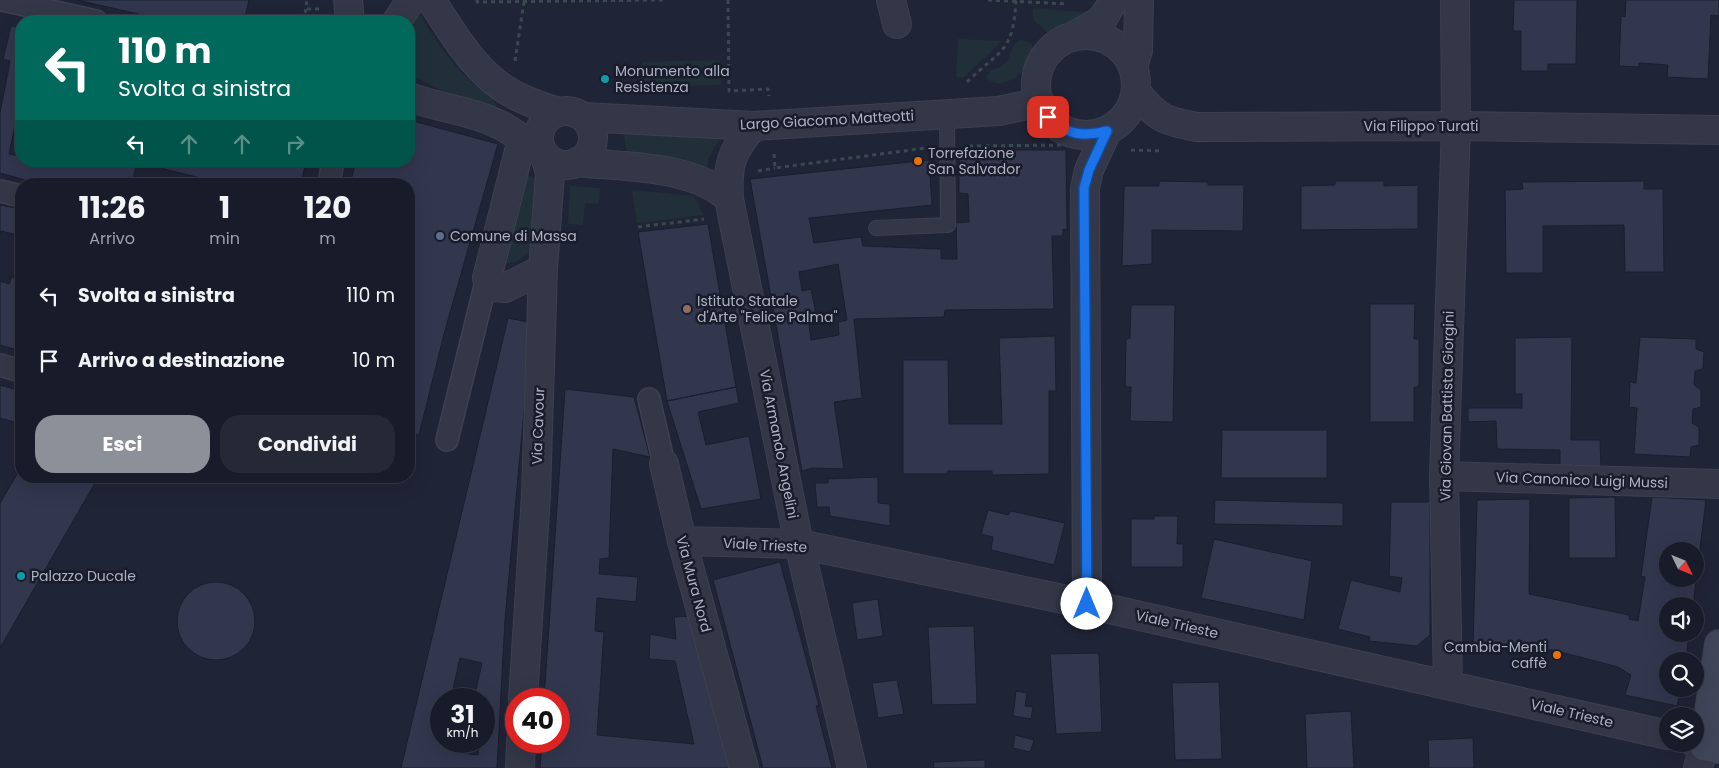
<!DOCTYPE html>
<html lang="it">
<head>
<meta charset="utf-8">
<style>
  :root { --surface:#181b29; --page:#252835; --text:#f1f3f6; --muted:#9fa1a8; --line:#363946; --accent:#8c9099 }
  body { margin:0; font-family:Poppins,sans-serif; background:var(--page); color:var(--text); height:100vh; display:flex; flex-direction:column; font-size:19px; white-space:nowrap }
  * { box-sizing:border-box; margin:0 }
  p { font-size:16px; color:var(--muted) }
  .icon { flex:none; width:28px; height:28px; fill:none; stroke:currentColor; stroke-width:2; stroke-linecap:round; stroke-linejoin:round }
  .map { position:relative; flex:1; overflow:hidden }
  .sheet { position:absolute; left:15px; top:178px; width:400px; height:305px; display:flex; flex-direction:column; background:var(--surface); border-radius:20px; box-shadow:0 5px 20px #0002,0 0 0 1px var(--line) }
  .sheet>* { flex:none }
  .hud { position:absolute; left:15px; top:15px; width:400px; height:152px; border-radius:20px; box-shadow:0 5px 20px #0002,0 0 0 1px var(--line); background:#00695c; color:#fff; overflow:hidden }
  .needle { width:32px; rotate:133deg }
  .buttons { position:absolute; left:1659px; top:542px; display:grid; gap:10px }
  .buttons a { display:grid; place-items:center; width:45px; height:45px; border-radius:50%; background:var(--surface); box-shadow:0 5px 20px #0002,0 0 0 1px var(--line); font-size:25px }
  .speed { position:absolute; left:430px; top:688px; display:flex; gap:10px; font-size:25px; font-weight:700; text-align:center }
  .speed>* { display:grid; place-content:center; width:65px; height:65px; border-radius:50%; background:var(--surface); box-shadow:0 5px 20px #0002,0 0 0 1px var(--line); line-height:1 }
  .speed small { font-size:12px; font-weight:400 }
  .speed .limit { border:8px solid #d22; background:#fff; color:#111 }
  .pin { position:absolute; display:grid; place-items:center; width:42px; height:42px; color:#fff; margin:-21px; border-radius:10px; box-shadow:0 2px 8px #0006 }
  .me { position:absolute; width:55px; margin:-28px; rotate:0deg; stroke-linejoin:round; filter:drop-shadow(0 0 4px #0008) }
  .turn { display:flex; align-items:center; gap:18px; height:105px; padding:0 20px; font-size:22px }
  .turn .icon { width:65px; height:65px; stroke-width:2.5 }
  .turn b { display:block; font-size:35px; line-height:42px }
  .lanes { display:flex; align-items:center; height:48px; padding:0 20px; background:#0003; justify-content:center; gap:25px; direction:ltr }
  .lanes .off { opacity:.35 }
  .eta { display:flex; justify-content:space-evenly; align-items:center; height:85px; text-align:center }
  .eta b { font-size:30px; font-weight:700; line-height:35px }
  .button { display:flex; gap:10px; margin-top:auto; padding:10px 20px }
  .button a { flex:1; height:58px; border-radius:20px; background:var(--accent); color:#fff; font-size:20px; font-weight:700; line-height:58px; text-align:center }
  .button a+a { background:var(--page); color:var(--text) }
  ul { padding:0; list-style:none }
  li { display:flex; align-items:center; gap:15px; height:65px; padding:0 20px }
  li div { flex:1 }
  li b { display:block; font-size:19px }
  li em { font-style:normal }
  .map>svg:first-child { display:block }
</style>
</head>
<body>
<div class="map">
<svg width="1719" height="768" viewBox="0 0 1719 768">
  <rect width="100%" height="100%" fill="#202437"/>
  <path fill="#213038" d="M1094 2 1101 6 1061 28 1048 33 1033 19V8L1081 12 1088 11Z
    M415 12 420 13C433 39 450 61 471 82 478 89 494 97 496 106L491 109 447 93 409 74V26Z
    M958 39 1002 41 963 78 956 76Z
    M1021 40 1031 43 1033 47C1032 68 1006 94 986 78L991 70C1018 64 1002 50 1021 40Z
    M720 60 721 85 643 87 642 62Z
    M624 134 720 138 708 159 707 172C688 155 652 158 627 155Z
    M526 175 537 178 529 251 518 261 500 265Z
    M570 186 600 188 599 204 585 203 583 225 568 224Z
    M632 190 694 196 703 215 637 223Z"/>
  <path fill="#32374e" stroke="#1b1e2e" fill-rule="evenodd" d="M77 0H249L244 21H169Z
    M1514 0H1577L1576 64H1548V71H1521V31H1513Z
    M1626 0H1719V16L1711 15 1708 79 1667 77 1668 65 1639 63V67L1619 66 1621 16 1625 17Z
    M11 26 21 28V126L15 125 9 154 21 156V161H306L301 184H224L137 162 132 184H40L0 173V113L10 61 3 59Z
    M409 120 498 144 444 334 419 435 409 433V184H350L356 161H409Z
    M959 150H1066L1067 230 1063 229V236H1052L1054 309 945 310 944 317 854 319 862 398 834 402 844 469 813 468 802 471 750 179 929 160 932 205 809 218 814 243 861 237 863 246 941 249V259H957L956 223 969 222 968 194 959 193ZM838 264 847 320 838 322 839 335 811 340 809 325 818 323 811 289 802 291 799 272Z
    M1159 181 1208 182V185H1244L1243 231 1152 230V264L1122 266 1124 186H1159Z
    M1335 181H1384V186L1418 185V229L1301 230V186L1335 185Z
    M1644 181V189H1663L1664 272H1625L1624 225 1543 226V273H1506L1505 190 1523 189 1522 182Z
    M0 205 21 209V236L1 231 0 235Z
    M708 224 736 387 667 401 638 232Z
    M11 277 21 280V351L0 345V281L9 284Z
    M1370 304H1415L1414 339H1419V387H1414V422H1370Z
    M1131 305H1175L1173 422 1130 421 1131 387H1125L1126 339 1130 338Z
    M508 318 532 323 505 620 497 768H401ZM460 658 482 663 475 694 453 689ZM441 699H484V741H480L478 755 461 753V747L456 746 457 741H441Z
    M1055 336 1056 391H1049V474L992 475V471H948V474H903V360H948L949 424H1002L999 338Z
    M1572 337 1571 440H1600L1601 468H1560V450L1497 449 1496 421 1468 422V408H1522V394H1515V338Z
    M1640 337 1696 339V349L1704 352 1703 369 1695 371 1694 385 1701 390V407L1693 409 1692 423 1699 427V445L1691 447 1690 457 1634 454 1637 408 1629 407 1630 382 1636 383Z
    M0 385 21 391V424L0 418Z
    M736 387 739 403 698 412 706 445 749 436 761 499 701 509 667 401Z
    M565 389 634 397 650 457 613 449 609 558 600 559 599 574 638 577 636 602 597 598 595 631 604 632 597 735 694 744 675 661 649 659 650 634 676 639 674 617 693 616 732 768H540L542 741H559V699H544Z
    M1222 430H1327V478H1221Z
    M21 468V476H99L0 648V503Z
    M878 477V503L890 504V526L830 516 829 507H817L815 483H828V479Z
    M1615 497 1616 558H1569V498Z
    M1652 497 1706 500 1693 606H1668V634H1689L1686 661H1668V689H1681L1677 706 1625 695 1631 675 1618 667 1553 650 1473 647 1477 500 1530 499 1529 594 1629 615V619L1638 621 1645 577 1641 576ZM1668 551H1695V579H1668Z
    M1215 500 1343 503V526L1214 524Z
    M1391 502H1430V635L1417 646 1369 641 1370 637 1338 629 1351 580 1400 592 1402 578 1389 576Z
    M988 510 1008 515 1011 511 1065 523 1054 565 991 550 993 537 981 534Z
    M1154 516H1178L1177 544H1183V567H1131V519H1154Z
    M1214 539 1312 561 1304 620 1201 598Z
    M780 562 819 706H816L832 768H763L713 580Z
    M177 621a39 39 0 1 1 78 0a39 39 0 1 1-78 0Z
    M878 599 883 636 857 640 852 603Z
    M974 626 977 704 932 705 928 627Z
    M1099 653 1102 732 1056 734 1050 654Z
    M897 680 904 714 878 718 872 683Z
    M1219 682 1222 759 1175 760 1172 683Z
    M1016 691 1027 693 1025 706 1033 707 1031 719 1013 716Z
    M1351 711 1354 768H1307L1305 714Z
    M1015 735 1034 740 1030 752 1013 748Z
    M1473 738 1474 768H1429L1428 740Z
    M985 760V768H934L933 762Z"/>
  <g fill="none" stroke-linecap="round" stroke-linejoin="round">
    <g stroke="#3d4051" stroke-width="16">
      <path id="service" d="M876 228 948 225 947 114"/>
    </g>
    <g stroke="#3d4051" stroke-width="24">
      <path id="pedestrian" d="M2 0 96 21
        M329 184 333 161
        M0 191 21 196
        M0 365 21 371
        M649 399 664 464
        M447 440 487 278"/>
    </g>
    <g stroke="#3d4051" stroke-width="30">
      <path id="minor" d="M891 0 897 24
        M397 21 411 0
        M1072 37 1102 20 1114 0
        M1133 67 1138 50 1139 0
        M1136 92C1157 118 1164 121 1197 127L1456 126 1719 130
        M529 143 522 146 519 151 487 278 495 287 505 288 543 269
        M664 464 682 541
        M1444 476 1719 484
        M1448 685 1444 476 1456 126 1455 0
        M523 699 536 495 543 269 550 174 545 155
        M520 768 521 741"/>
    </g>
    <g stroke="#3d4051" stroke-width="30">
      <path id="tertiary" d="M348 0 350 21
        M431 0C453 33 475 73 511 93 526 102 542 106 558 112
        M1036 85a50 50 0 1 1 100 0a50 50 0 1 1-100 0Z
        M409 97C439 108 473 111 502 126 517 134 531 145 545 155
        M539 138a27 27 0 1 1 54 0a27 27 0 1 1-54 0Z
        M583 117 754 126 999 111 1040 102
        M754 126C731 151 727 165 729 199L799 544 852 768
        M577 162C622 167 696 165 729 199
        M1087 604 1085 188 1089 170 1107 131
        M1695 743 1704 746 1698 768
        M744 768 682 541 799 544 1087 604 1668 735"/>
    </g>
    <g stroke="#3d4051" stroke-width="30">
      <path id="secondary" d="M1719 644 1704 746 1719 749"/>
    </g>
    <path stroke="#3a4950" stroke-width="3" stroke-dasharray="4 4" stroke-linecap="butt" d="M477 0V2L664 0
      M728 0 729 91 768 89 769 96
      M988 0 1068 4
      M307 9H319
      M304 21 307 0
      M515 61 524 2
      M967 82C1002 48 1013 53 1016 0
      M969 146 1068 145
      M1131 150 1163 151
      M774 154 775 168 926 148
      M758 171 775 168
      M638 227 704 219"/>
    <use href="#service" stroke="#333747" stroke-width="14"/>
    <use href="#pedestrian" stroke="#333747" stroke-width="21"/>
    <use href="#minor" stroke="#333747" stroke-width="28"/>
    <use href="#tertiary" stroke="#333747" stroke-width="28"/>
    <use href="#secondary" stroke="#41455a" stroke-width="28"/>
  </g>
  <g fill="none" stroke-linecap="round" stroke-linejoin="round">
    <g stroke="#114b97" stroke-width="12">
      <path id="route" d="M1048 117C1068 135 1081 137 1107 131L1089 170 1084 188 1087 604"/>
    </g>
    <use href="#route" stroke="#1a73e8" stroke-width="9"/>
  </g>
  <g fill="#0f9aa8" stroke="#191c2b" stroke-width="2">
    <circle cx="605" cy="79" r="5"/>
    <circle cx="21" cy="576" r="5"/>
  </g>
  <g fill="#e8710a" stroke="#191c2b" stroke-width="2">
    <circle cx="918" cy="161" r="5"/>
    <circle cx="1557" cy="655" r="5"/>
  </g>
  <circle fill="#5c6f8a" stroke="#191c2b" stroke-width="2" cx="440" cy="236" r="5"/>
  <circle fill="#8d6e63" stroke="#191c2b" stroke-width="2" cx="687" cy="309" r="5"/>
  <g text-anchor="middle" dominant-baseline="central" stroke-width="5" stroke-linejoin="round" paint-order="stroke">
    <g font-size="14" fill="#adb1c4" stroke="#191c2b" text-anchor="start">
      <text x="615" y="71">Monumento alla<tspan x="615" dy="16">Resistenza</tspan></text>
      <text x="928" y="153">Torrefazione<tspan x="928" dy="16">San Salvador</tspan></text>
      <text x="450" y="236">Comune di Massa</text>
      <text x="697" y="301">Istituto Statale<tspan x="697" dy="16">d'Arte "Felice Palma"</tspan></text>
      <text x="31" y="576">Palazzo Ducale</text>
      <text x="1547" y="647" text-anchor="end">Cambia-Menti<tspan x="1547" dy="16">caffè</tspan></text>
    </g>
    <g font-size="14" fill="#adb1c4" stroke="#191c2b">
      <text transform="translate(827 120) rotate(-3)">Largo Giacomo Matteotti</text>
      <text x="1421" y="126">Via Filippo Turati</text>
      <text transform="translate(1447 406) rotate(-89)">Via Giovan Battista Giorgini</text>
      <text transform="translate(538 426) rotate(-88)">Via Cavour</text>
      <text transform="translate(779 444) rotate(79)">Via Armando Angelini</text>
      <text transform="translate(1582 480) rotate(2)">Via Canonico Luigi Mussi</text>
      <text transform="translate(765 545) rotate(3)">Viale Trieste</text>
      <text transform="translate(694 584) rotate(75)">Via Mura Nord</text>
      <text transform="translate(1177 624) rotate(13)">Viale Trieste</text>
      <text transform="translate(1572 713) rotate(13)">Viale Trieste</text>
    </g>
  </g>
</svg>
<div class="buttons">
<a><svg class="needle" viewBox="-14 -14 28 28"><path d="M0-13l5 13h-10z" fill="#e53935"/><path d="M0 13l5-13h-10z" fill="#9fa1a8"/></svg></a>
<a><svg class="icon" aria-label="sound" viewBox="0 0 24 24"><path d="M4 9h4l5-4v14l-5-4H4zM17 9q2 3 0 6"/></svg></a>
<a><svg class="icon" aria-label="search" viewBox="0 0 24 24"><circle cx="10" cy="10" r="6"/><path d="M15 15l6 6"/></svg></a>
<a><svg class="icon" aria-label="layers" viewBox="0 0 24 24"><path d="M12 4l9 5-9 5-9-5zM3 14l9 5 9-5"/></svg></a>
</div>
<div class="speed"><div>31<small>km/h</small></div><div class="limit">40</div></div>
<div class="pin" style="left:1048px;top:117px;background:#d93025"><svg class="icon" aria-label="arrive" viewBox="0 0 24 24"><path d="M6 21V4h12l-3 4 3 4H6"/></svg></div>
<svg class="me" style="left:1087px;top:604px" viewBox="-20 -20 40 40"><circle r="19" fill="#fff"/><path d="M0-13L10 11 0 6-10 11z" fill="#1a73e8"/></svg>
<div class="hud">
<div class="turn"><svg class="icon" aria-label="left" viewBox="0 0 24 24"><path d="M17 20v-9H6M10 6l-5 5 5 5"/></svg><div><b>110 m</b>Svolta a sinistra</div></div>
<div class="lanes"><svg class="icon" aria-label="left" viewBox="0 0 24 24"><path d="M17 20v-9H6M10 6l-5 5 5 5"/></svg><svg class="icon off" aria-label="ahead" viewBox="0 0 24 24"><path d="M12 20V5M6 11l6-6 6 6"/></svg><svg class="icon off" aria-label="ahead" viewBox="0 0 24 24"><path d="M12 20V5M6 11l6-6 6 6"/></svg><svg class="icon off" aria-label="right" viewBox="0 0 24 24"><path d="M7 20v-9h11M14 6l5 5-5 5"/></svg></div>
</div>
<section class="sheet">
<div class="eta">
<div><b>11:26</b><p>Arrivo</p></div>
<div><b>1</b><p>min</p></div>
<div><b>120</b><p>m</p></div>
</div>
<ul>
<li><svg class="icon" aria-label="left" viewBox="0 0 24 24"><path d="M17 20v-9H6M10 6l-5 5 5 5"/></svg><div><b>Svolta a sinistra</b></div><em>110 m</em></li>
<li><svg class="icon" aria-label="arrive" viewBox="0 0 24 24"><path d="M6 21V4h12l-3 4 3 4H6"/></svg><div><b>Arrivo a destinazione</b></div><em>10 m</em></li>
</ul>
<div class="button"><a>Esci</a><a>Condividi</a></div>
</section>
</div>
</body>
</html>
